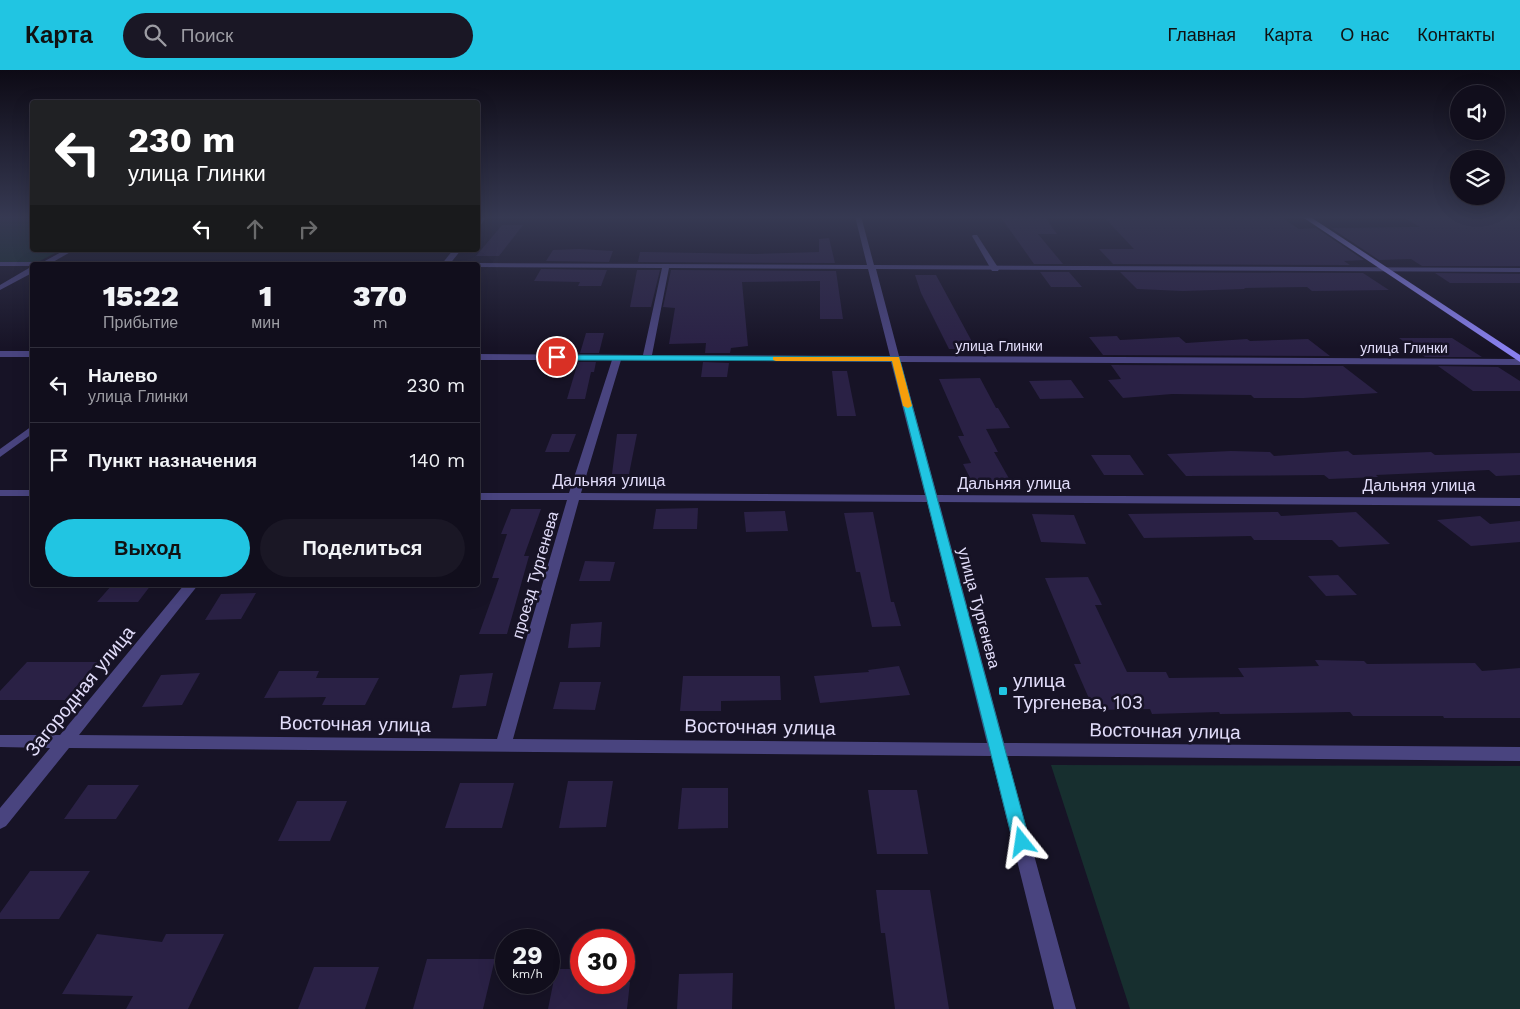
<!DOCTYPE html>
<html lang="ru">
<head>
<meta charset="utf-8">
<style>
  :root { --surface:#110e1c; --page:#1a1725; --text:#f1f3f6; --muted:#9c9ca3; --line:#302e3b; --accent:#21c5e2 }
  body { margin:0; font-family:"Work Sans",sans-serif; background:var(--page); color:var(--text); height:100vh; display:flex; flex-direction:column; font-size:19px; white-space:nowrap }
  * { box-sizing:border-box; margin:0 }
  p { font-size:16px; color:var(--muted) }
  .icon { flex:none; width:28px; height:28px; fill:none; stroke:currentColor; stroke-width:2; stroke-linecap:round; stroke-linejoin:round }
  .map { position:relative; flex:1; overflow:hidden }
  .drawer { position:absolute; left:30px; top:192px; width:450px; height:325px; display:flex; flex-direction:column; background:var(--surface); border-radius:5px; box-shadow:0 5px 20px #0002,0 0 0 1px var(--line) }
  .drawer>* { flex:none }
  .top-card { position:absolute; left:30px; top:30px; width:450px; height:152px; border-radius:5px; box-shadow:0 5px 20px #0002,0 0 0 1px var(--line); background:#202124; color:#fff; overflow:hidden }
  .controls { position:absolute; left:1450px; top:15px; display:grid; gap:10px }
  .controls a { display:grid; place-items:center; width:55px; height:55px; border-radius:50%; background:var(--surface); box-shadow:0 5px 20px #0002,0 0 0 1px var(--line); font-size:25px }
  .speed { position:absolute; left:495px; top:859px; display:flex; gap:10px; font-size:25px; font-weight:700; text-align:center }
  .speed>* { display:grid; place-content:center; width:65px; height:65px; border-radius:50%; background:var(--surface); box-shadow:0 5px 20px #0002,0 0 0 1px var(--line); line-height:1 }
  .speed small { font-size:12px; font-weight:400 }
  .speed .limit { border:8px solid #d22; background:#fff; color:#111 }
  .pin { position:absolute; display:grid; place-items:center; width:42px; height:42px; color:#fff; margin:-21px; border:2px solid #fff; border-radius:50%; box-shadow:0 1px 5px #0007 }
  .me { position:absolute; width:55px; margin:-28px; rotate:345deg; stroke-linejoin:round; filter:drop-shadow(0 0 4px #0008) }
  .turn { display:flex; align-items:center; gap:18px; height:105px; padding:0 15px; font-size:22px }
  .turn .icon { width:65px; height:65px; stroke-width:2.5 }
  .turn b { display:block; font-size:35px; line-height:42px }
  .lanes { display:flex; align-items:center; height:48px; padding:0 15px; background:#0003; justify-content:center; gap:25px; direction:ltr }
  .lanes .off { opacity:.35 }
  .eta { display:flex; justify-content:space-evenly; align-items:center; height:85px; text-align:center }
  .eta b { font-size:30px; font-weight:800; line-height:35px }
  .cta { display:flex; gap:10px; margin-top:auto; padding:10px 15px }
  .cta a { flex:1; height:58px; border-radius:30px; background:var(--accent); color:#111; font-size:20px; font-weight:800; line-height:58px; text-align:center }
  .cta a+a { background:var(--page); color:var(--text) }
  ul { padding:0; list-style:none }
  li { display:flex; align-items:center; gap:15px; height:75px; padding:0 15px; border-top:1px solid var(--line) }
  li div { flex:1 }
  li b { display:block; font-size:19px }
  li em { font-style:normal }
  header { display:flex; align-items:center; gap:30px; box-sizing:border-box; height:70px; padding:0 25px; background:var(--accent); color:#111 }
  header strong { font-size:24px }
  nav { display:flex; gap:28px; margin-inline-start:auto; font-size:18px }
  .search { width:350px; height:45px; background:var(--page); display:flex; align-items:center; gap:12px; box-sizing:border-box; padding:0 18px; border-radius:28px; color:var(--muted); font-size:19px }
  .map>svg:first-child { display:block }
</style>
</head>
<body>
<header>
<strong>Карта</strong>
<div class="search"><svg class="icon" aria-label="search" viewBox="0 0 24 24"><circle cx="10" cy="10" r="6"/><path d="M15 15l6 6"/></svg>Поиск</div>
<nav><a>Главная</a><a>Карта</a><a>О нас</a><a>Контакты</a></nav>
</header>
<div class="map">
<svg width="1520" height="939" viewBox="0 0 1520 939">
  <rect width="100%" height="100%" fill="#171326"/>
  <path fill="#172f2f" d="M0 146H32V180H61L38 192H0Z
    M1051 695 1520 696V939H1130Z"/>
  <path fill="#2a2145" d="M1000 146H1044L1057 164H1038L1063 194H1034Z
    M1103 146H1279L1299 159 1316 158 1364 190 1344 191 1350 195 1113 194 1099 179H1134Z
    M1401 146H1510L1520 151V196H1422L1411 189 1379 190 1331 158 1420 157Z
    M502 155H523L499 186H476Z
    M829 168 835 193 638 192 640 182H647L755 184 819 182V169Z
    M579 179 613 181 609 192 546 191 553 180Z
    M541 199 607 200 601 216H578L580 212 534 211Z
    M637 200H660L651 237H630Z
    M671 200 836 201 843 249H820V211L742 212 748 276 731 278 730 283H705L706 273 669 274 675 238 663 237Z
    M1040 202H1069L1082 217H1051Z
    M1120 202 1363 203 1389 220 1312 221 1307 217 1244 218 1245 219 1183 221 1137 219Z
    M1435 203 1520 204V213H1450Z
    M915 205H936L976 279H949L921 223Z
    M586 263H604L599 283H580Z
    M1117 266 1120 270 1179 267 1186 273 1247 269 1250 271 1308 269 1330 286 1103 285 1089 267Z
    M1399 268H1452L1482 287H1425Z
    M578 292H596L594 302H591L585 329H567Z
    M703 292 729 293 727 307H701Z
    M1111 295 1343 296 1378 323 1304 328H1254L1251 325 1172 324 1123 328 1108 310 1121 309Z
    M1438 296 1498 297 1520 311V321H1473Z
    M832 301H847L856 346H837Z
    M980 308 996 338H998L1010 358 986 359 998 382H994L1011 412 973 414 963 394 971 393 958 366H964L939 309Z
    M1071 310 1084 328 1040 329 1029 311Z
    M552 364H576L569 382H545Z
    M617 364H637L629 404H612Z
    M1231 381 1270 382 1274 386 1348 381 1353 385 1431 382 1435 385 1520 383V405L1496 406 1489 400 1376 405 1378 407 1329 409 1324 405 1186 406 1167 384Z
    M1091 385H1130L1144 405H1104Z
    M698 438 697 459H653L656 439Z
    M511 439H541L524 486H529L507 564H479L499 508H492L507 464H501Z
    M785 441 788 461 746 462 744 442Z
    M873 442 891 532H894L901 556 872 557 860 502H856L844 443Z
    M1278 442 1281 446 1356 442 1390 474 1339 477 1332 470H1254L1251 466 1144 468 1128 444Z
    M1032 444 1074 445 1086 474 1041 472Z
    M1480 446 1490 454 1520 451V472L1471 476 1437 450Z
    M585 491 615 492 610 511H579Z
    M1338 505 1357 525 1326 526 1308 506Z
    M1088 507 1102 535H1095L1127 602H1166L1169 608 1244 607 1238 598 1319 596 1315 590 1364 591 1367 594 1475 593 1482 601 1520 598V648H1444L1443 646H1353L1350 642 1220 644 1219 642 1152 644 1150 639 1094 640 1074 594H1081L1045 508Z
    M112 515H151L138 532H97Z
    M256 523 241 549 205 550 221 524Z
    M602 552 600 577 568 578 571 554Z
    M27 592H97L65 630H0V621Z
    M899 596 910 625 820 633 814 606 869 602 868 600Z
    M279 601H319L316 608H379L365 635H322L326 627 264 628Z
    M200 603 182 635 142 637 161 605Z
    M493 603 486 636 452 638 460 605Z
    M683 606H780L781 630 721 631V641H680Z
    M560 612H601L595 640 553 639Z
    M568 711H613L606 757 559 758Z
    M460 713H514L502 758H445Z
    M88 715H139L116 749H64Z
    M682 718H728V758L678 759Z
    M868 720H917L928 784H877Z
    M297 731H347L330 771H278Z
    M30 801H90L59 849H0V843Z
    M876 820H930L949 939H895L885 863H881Z
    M97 864 162 872 166 864H224L188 939H126L133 926 62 924Z
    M427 889H495L483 939H413Z
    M314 897H379L365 939H298Z
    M556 899H581V912H630L627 939H548Z
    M733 903 732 939H677L679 904Z"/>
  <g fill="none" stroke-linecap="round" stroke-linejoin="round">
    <path fill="#49447f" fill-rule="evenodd" d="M973 165H977L999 199 998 201H992L972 166Z"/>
    <path fill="#49447f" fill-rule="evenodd" d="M480 146H487L480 156 478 157V151Z
      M855 146H861L874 195 1520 198V202L876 199 899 286 1520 289V295L901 292 937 425 1520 428V436L939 432 1004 673 1520 677V691L1007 686 1076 939H1054L991 686 69 678 6 756 0 759V738L50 678 0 677V665H60L184 515H198L79 665 497 669 567 430H478V423H569L612 290H478V284L643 285 662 198 478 197V195H474L478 193 867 195ZM669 198 868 199 890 286 652 285ZM621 290 891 292 925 425 581 423ZM579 430 927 432 987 673 513 669Z
      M65 180H74L53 192 416 193 420 195 0 196V192H43Z
      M453 180H461L449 195H441Z
      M29 198H32V203L0 220V215Z
      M0 281H32V287H0Z
      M32 356V364L0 387V379Z
      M0 420H32V426H0Z"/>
    <path fill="#8880ee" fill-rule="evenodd" d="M1301 146H1309L1520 285V292Z"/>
  </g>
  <linearGradient id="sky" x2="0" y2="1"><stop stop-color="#0d0a15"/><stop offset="0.53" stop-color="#363952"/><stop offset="1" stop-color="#363952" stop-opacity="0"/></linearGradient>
  <rect width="1520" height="278" fill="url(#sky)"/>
  <path fill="#21c5e2" stroke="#158093" d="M554 285 899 287 1030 772 1027 777 1022 779 1016 777 1013 772 892 291 557 290 554 289Z"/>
  <path fill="#f59e0b" d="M773 287H899L912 336 908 338 903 336 892 291H776L773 290Z"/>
  <rect fill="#21c5e2" stroke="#171326" stroke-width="2" x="998" y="616" width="10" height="10" rx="2.5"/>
  <g text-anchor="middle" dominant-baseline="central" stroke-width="5" stroke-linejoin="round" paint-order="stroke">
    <g font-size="14" fill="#e2ddfa" stroke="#171326">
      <text x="999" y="276">улица Глинки</text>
      <text x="1404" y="278">улица Глинки</text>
    </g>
    <g font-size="16" fill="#e2ddfa" stroke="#171326">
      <text x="609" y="410">Дальняя улица</text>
      <text x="1014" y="413">Дальняя улица</text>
      <text x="1419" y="415">Дальняя улица</text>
      <text transform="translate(535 505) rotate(-74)">проезд Тургенева</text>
      <text transform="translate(979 538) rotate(75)">улица Тургенева</text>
    </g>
    <g font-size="19" fill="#e2ddfa" stroke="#171326" text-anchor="start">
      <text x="1013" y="610">улица<tspan x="1013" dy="22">Тургенева, 103</tspan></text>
    </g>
    <g font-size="19" fill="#e2ddfa" stroke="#171326">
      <text transform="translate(80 621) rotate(-51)">Загородная улица</text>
      <text transform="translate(355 654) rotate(1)">Восточная улица</text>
      <text transform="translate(760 657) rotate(1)">Восточная улица</text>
      <text transform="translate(1165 661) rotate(1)">Восточная улица</text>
    </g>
  </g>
</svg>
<div class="controls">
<a><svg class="icon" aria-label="sound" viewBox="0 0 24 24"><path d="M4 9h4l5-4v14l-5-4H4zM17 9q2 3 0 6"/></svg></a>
<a><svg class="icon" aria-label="layers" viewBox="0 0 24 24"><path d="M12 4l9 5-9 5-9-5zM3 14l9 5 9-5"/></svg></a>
</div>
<div class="speed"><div>29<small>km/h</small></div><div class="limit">30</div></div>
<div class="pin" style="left:557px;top:287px;background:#d93025"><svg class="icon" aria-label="arrive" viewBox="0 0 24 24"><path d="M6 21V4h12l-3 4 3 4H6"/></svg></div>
<svg class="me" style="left:1022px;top:772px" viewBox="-20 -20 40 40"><path d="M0-17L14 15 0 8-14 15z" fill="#21c5e2" stroke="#fff" stroke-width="4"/></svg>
<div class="top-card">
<div class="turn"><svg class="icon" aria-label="left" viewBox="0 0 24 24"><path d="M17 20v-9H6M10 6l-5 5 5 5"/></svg><div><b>230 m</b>улица Глинки</div></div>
<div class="lanes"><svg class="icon" aria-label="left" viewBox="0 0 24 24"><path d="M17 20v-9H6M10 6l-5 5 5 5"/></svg><svg class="icon off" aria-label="ahead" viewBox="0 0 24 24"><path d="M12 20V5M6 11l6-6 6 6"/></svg><svg class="icon off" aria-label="right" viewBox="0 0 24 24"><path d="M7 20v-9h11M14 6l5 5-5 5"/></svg></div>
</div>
<section class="drawer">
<div class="eta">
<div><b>15:22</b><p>Прибытие</p></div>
<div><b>1</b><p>мин</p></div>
<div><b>370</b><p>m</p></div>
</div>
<ul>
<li><svg class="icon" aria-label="left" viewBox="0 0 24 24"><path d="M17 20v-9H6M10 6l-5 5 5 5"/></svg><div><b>Налево</b><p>улица Глинки</p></div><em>230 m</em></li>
<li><svg class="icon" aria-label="arrive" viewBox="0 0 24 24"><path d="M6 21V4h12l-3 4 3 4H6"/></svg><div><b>Пункт назначения</b></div><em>140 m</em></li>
</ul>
<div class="cta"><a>Выход</a><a>Поделиться</a></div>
</section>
</div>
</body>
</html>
